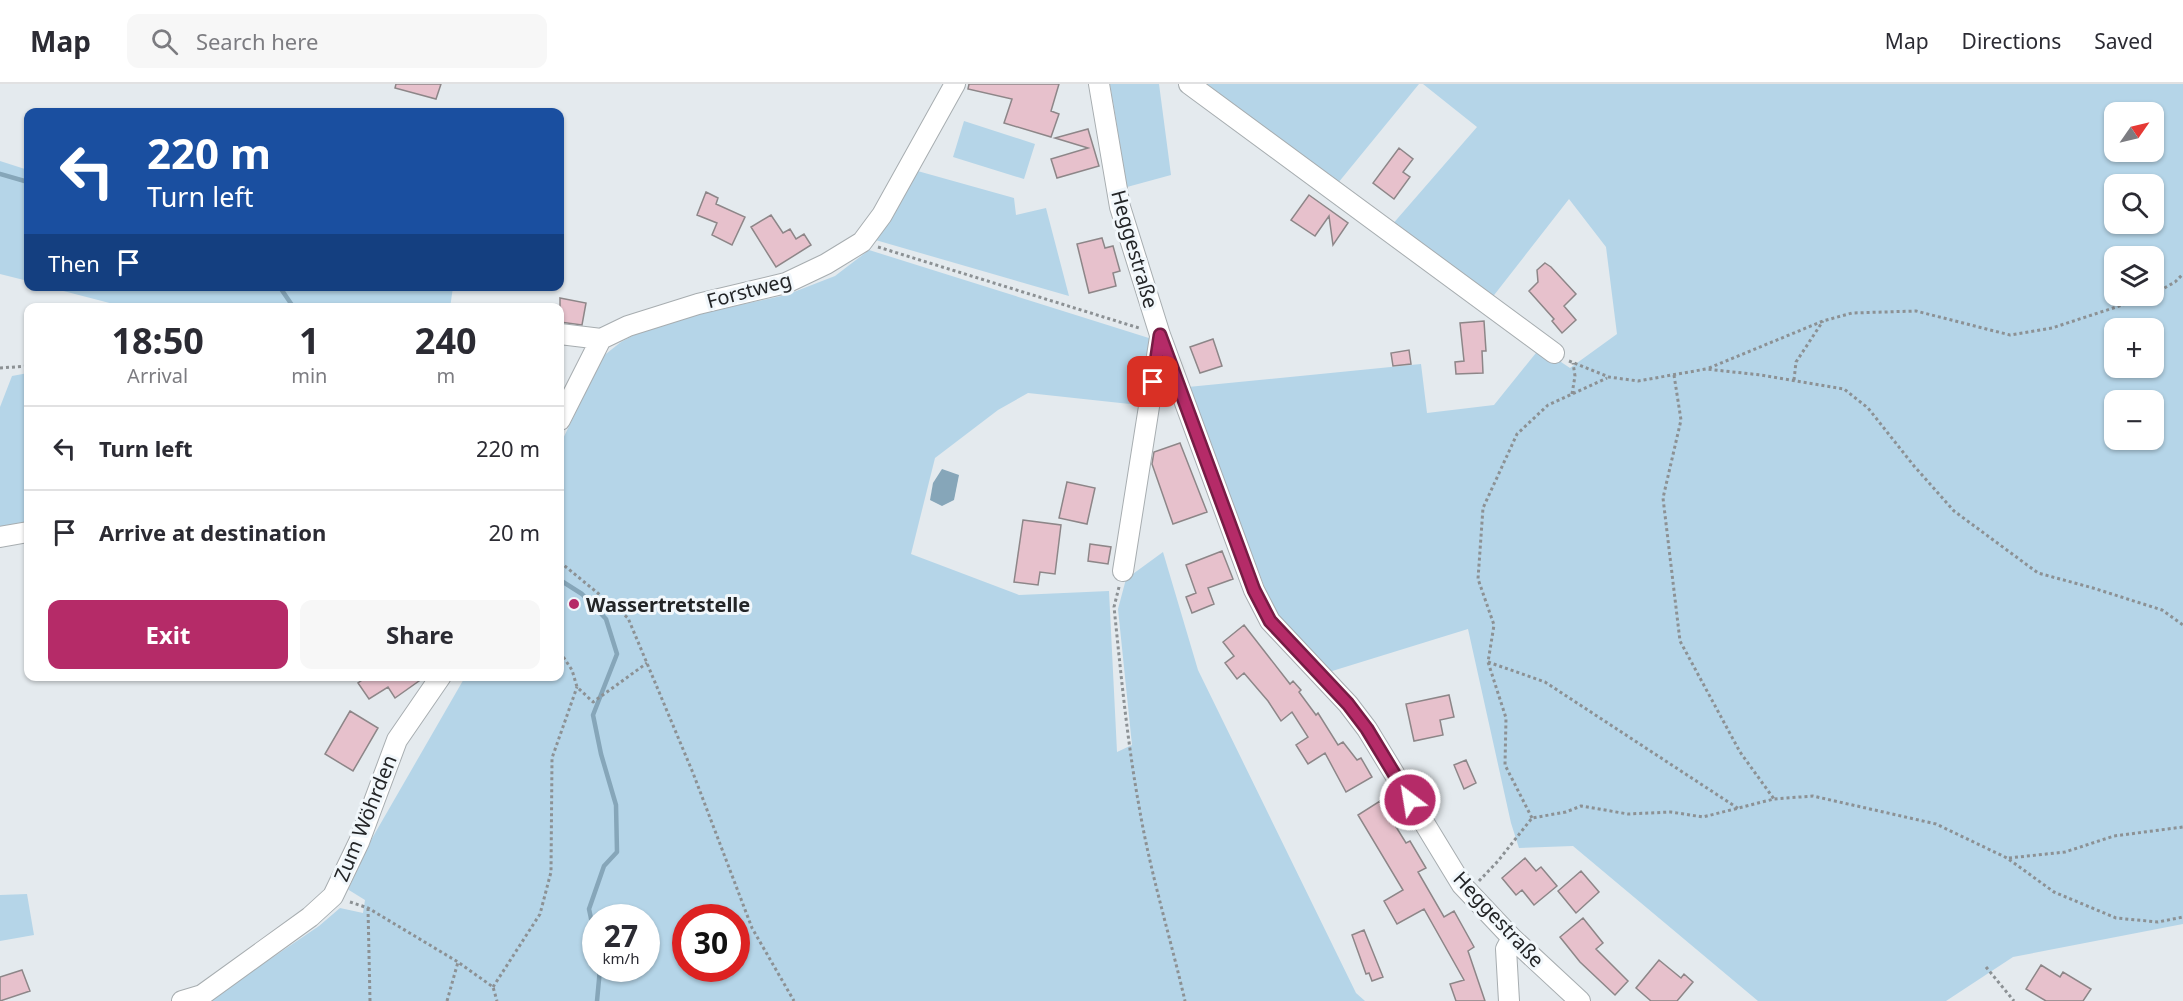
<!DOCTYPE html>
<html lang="en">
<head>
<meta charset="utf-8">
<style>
  :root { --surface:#fff; --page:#f7f7f7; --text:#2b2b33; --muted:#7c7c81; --line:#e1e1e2; --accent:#b52b68 }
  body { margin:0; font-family:"Noto Sans",sans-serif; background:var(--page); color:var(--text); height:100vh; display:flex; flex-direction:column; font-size:22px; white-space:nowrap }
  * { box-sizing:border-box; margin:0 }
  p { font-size:20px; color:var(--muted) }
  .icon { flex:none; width:33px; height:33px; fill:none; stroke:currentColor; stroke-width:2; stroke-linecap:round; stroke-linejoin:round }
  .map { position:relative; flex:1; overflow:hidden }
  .sheet { position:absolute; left:24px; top:219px; width:540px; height:378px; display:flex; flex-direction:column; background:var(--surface); border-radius:12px; box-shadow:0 2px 4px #0004 }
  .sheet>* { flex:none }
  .banner { position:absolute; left:24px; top:24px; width:540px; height:183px; border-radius:12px; box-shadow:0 2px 4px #0004; background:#1a4fa0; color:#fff; overflow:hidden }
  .needle { width:39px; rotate:56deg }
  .buttons { position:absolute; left:2104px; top:18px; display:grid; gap:12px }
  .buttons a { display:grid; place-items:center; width:60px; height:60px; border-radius:12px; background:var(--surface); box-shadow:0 2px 4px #0004; font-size:30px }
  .speed { position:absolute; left:582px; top:820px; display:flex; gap:12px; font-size:30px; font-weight:700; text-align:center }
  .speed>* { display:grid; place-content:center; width:78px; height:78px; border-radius:50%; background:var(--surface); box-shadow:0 2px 4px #0004; line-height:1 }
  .speed small { font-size:15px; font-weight:400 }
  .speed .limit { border:9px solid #d22; background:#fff; color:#111 }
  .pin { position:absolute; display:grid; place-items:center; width:51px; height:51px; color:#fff; margin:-26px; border-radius:12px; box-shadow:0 3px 9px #0006 }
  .me { position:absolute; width:66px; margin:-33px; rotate:329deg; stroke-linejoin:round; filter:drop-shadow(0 0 4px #0008) }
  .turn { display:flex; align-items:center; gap:21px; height:126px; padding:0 24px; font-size:27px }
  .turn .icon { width:78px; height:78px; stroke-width:2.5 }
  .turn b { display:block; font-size:42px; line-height:51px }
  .then { display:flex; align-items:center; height:57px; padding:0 24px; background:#0003; gap:12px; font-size:22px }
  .eta { display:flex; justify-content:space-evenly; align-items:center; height:102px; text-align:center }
  .eta b { font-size:36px; font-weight:700; line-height:42px }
  .primary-button { display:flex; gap:12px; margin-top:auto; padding:12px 24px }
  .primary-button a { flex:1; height:69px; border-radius:12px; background:var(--accent); color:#fff; font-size:24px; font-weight:700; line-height:69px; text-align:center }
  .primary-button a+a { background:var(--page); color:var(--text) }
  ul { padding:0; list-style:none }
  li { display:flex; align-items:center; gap:18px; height:84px; padding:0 24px; border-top:2px solid var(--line) }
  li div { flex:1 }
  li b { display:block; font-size:22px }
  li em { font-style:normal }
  header { display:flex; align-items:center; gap:36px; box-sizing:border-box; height:84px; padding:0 30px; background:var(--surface); border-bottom:2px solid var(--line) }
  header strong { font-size:28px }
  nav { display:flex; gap:33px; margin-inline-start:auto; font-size:21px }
  .search { width:420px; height:54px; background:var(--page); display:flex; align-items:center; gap:15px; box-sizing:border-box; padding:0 21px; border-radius:12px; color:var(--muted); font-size:22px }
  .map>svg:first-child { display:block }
</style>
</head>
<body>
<header>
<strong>Map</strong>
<div class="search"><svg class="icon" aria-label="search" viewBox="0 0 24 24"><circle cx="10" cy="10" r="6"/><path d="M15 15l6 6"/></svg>Search here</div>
<nav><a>Map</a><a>Directions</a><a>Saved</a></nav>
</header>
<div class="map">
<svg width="2183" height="917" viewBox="0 0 2183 917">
  <rect width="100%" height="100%" fill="#e4eaee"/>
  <path fill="#b5d5e8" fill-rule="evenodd" d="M1110 0H1159L1171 91 1127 103Z
    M1207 0H1419L1338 99Z
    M1423 0H2183V840L2013 873 1946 917H1758L1573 762 1519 764 1511 739 1468 545 1329 588 1283 537 1271 520 1188 303 1421 280 1427 329 1494 321 1540 264 1570 284 1617 250 1606 163 1569 115 1491 215 1391 142 1477 43ZM2115 28H2154V68H2115ZM2115 100H2154V140H2115ZM2115 172H2154V212H2115ZM2115 244H2154V284H2115ZM2115 316H2154V356H2115Z
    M964 37 1035 60 1024 95 953 73Z
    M0 77 28 86V197L0 190Z
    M914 86 1014 114 1016 131 1046 124 1069 212 872 155Z
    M869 166 1152 255 1139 321 1028 309 998 326 935 374 911 470 1019 511 1109 507 1117 668 1132 661 1118 525 1126 495 1163 468 1198 586 1356 909 1365 917H208L319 842 340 824 363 829 365 816 344 803 465 593 560 592V361L602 273 621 258 636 250 702 229 786 211 835 192ZM596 834H646V885H596ZM686 834H736V885H686Z
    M48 203H453L450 224C426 224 399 217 376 224L125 223Z
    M28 289V440L0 444V323L12 292Z
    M27 810 34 851 0 857V811Z"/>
  <path fill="#86a6b9" d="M942 385 959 391 954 416 942 422 930 416 933 399Z"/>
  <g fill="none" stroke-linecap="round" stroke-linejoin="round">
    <path stroke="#86a6b9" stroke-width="4.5" d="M0 90 28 98
      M279 202 294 224
      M560 496 582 510 606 535 617 570 593 631 601 670 616 721 617 768 604 782 589 825 596 858
      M597 917 600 885"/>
  </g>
  <path fill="#e7c1cc" stroke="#8d8688" stroke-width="1.5" d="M396 0H441L436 15 395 4Z
    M969 0H1059L1051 27 1059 30 1051 53 1004 39 1012 15 968 5Z
    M1088 45 1099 82 1057 94 1051 75 1088 64 1055 54Z
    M1399 64 1413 75 1403 88 1410 93 1394 115 1373 99Z
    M706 108 718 114 716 120 745 133 732 161 712 151 717 139 697 131Z
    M1309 111 1348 139 1333 161 1329 132 1315 152 1291 136Z
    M771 131 783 149 790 145 796 155 804 150 811 161 776 183 751 143Z
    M1102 154 1105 164 1113 162 1120 187 1113 189 1116 202 1089 209 1077 160Z
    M1545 179 1551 183 1576 210 1564 222 1576 236 1562 249 1552 237 1554 235 1529 207 1538 198 1537 186Z
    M560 214 586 219 582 241 560 238Z
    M1484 237 1486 267H1482L1483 289 1456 290 1455 278 1464 277 1460 239Z
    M1213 255 1222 282 1200 289 1190 263Z
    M1409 266 1411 280 1393 282 1391 269Z
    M1180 359 1207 428 1173 440 1152 380 1154 368Z
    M1067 398 1095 404 1087 440 1059 434Z
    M1023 436 1061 441 1055 490 1040 488 1038 501 1014 498Z
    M1090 460 1111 463 1108 480 1088 477Z
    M1222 467 1233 495 1208 504 1214 520 1192 529 1186 513 1196 509 1186 481Z
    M1244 541 1290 600 1293 597 1301 606 1299 608 1316 631 1318 629 1338 661 1343 658 1357 676 1361 674 1372 693 1346 708 1325 669 1308 680 1296 661 1308 653 1292 628 1281 637 1268 617 1244 589 1237 595 1225 579 1234 572 1223 558Z
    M368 592H426L395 614 388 603 369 615 358 599Z
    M1449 611 1454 633 1440 636 1443 651 1414 657 1406 620Z
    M350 627 378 644 353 687 325 670Z
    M1466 676 1476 699 1464 705 1454 681Z
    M1380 717 1406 759 1410 757 1426 784 1418 788 1444 833 1454 827 1474 863 1468 867 1485 917H1456L1450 900 1464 896 1424 825 1397 840 1384 817 1403 806 1358 731Z
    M1525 774 1536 787 1541 783 1557 802 1534 821 1522 806 1516 811 1502 794Z
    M1581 787 1599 808 1576 829 1558 807Z
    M1583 834 1603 859 1596 865 1628 897 1615 911 1580 878 1560 853Z
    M1364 846 1383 893 1372 897 1369 889 1366 890 1352 851Z
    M1659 876 1681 894 1684 890 1693 898 1677 917H1651L1636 904Z
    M2041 881 2060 893 2063 888 2091 905 2083 917H2046L2026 905Z
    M22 886 30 907 0 917V893Z"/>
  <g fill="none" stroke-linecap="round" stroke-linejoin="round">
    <g stroke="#a7adb0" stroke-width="22">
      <path id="minor" d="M1099 0 1120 123 1160 251 1254 506 1270 537 1348 620 1367 645 1462 801 1512 854 1580 917
        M1189 0 1554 269
        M560 250 601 255 628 242 698 220 786 199 826 180 862 158 882 131 955 0
        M560 336 601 255
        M0 453 28 448
        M1123 487 1160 253
        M182 917 202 911 310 833 333 812 359 758 397 656 441 592
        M1509 917 1506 865 1512 854"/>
    </g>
    <path stroke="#8c9194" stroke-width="3" stroke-dasharray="3 3" stroke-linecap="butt" d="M878 163 1139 244
      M2154 210 2175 198 2183 190
      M1569 277 1609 293 1638 297 1706 285 1761 291 1844 305 1868 324 1914 382 1954 427 2038 489 2093 504 2162 526 2183 541
      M0 284 28 282
      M1709 284 1823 237 1852 229 1916 227 2010 251 2052 244 2150 212
      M1674 291 1681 336 1663 414 1680 557 1740 668 1774 715
      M1794 296 1796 278 1823 237
      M1572 310 1575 292 1573 279
      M560 478 628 534 693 689 752 844 794 917
      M1119 503 1114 523C1121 590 1127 656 1139 722 1150 788 1170 852 1185 917
      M560 568 572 586 577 603 593 618 647 579
      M1488 578 1545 598 1739 725
      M1532 734 1505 681 1506 634 1488 578 1494 541 1478 495 1483 424 1517 350 1548 321 1607 294
      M2009 774 2065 768 2114 752 2183 743
      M1479 797 1498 777 1532 734 1566 728 1581 722 1628 730 1671 728 1703 733 1774 715 1813 712 1936 740 2007 774 2054 808 2116 834 2158 838 2183 833
      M350 818 368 824 458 878 493 903 497 917
      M368 824 370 917
      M1986 883 2014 917
      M493 903 540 830 551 788 552 674 577 603
      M447 917 458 878"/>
    <use href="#minor" stroke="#fff" stroke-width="20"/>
  </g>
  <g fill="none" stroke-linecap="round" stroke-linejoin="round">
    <g stroke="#761c44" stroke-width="15">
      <path id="route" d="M1153 298 1160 251 1254 506 1270 537 1348 620 1367 645 1410 716"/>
    </g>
    <use href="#route" stroke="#b52b68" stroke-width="10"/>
  </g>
  <circle fill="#b52b68" stroke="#f1f7fb" stroke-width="2" cx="574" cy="520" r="6"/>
  <g text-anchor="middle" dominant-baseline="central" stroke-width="6" stroke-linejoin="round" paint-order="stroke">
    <g font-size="20" fill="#232527" stroke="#f1f7fb">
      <text transform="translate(1135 165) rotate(74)">Heggestraße</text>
      <text transform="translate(749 206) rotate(-15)">Forstweg</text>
      <text transform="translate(365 734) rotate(-68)">Zum Wöhrden</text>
      <text transform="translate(1499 835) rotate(47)">Heggestraße</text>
    </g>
    <g font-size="20" font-weight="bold" fill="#232527" stroke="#f1f7fb" text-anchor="start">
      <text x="586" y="520">Wassertretstelle</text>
    </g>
  </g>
</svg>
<div class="buttons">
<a><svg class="needle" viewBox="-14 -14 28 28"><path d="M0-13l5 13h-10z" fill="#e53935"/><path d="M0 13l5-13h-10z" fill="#7c7c81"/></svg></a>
<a><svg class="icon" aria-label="search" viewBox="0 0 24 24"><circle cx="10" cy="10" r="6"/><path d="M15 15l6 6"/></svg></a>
<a><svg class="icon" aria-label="layers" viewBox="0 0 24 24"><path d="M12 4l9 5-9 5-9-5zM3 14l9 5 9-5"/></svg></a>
<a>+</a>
<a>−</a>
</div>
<div class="speed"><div>27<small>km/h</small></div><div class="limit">30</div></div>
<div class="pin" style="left:1153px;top:298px;background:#d93025"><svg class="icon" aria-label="arrive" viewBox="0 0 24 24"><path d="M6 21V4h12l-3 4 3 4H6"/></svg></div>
<svg class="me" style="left:1410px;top:716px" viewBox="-20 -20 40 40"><circle r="17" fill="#b52b68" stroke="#fff" stroke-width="3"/><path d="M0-11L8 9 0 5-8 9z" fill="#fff"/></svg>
<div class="banner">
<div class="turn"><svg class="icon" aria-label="left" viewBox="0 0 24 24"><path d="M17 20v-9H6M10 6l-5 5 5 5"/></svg><div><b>220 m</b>Turn left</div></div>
<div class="then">Then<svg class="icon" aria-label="arrive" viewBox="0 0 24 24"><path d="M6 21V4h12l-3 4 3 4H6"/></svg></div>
</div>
<section class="sheet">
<div class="eta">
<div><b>18:50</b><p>Arrival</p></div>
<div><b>1</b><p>min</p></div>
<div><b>240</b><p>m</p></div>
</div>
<ul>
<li><svg class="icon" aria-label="left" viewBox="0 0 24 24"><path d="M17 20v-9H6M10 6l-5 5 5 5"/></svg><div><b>Turn left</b></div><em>220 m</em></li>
<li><svg class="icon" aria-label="arrive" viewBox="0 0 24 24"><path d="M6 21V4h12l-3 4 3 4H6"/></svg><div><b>Arrive at destination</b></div><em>20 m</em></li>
</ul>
<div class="primary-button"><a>Exit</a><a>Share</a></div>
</section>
</div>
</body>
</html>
